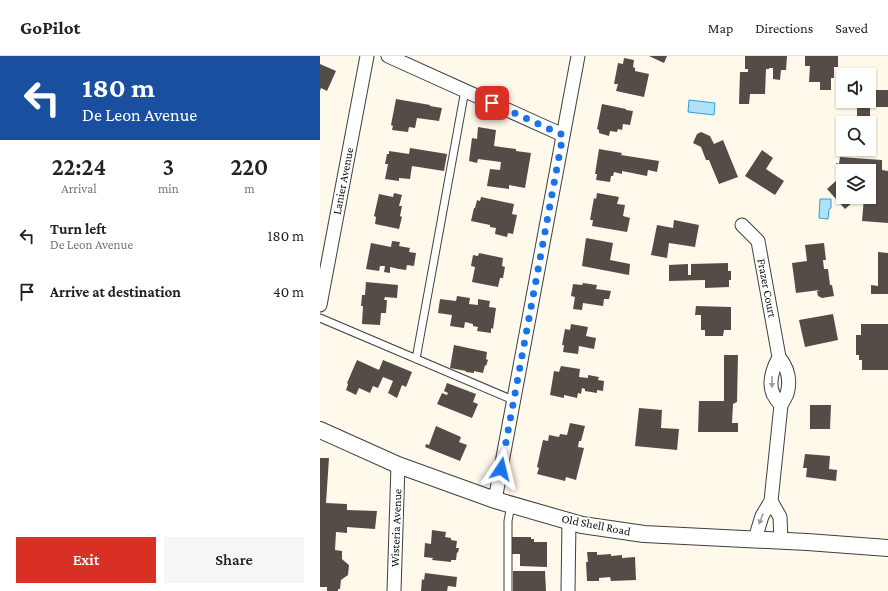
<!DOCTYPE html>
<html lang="en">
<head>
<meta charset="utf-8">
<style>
  :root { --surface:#fff; --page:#f6f6f6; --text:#222; --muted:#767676; --line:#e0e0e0; --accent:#d93025 }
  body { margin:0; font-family:"Crimson Pro",serif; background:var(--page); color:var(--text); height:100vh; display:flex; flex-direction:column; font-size:15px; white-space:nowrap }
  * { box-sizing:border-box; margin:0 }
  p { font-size:13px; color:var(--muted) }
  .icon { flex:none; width:22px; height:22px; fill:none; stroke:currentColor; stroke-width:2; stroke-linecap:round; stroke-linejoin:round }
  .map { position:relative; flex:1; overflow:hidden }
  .details { display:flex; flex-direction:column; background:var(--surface); width:320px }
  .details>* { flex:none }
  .banner { background:#1a4fa0; color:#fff; overflow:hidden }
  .buttons { position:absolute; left:516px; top:12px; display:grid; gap:8px }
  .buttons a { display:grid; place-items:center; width:40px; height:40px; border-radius:0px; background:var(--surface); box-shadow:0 1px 3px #0004; font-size:20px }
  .pin { position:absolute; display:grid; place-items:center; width:34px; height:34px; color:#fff; margin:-17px; border-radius:8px; box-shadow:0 2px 6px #0006 }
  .me { position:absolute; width:44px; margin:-22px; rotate:10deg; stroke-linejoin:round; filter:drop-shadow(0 0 3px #0008) }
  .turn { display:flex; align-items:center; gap:14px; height:84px; padding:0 16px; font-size:18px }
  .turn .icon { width:52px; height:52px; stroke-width:2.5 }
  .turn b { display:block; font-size:28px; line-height:34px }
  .eta { display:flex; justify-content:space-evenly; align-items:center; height:68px; text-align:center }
  .eta b { font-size:24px; font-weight:600; line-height:28px }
  .button { display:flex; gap:8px; margin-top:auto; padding:8px 16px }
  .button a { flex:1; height:46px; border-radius:0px; background:var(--accent); color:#fff; font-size:16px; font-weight:600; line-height:46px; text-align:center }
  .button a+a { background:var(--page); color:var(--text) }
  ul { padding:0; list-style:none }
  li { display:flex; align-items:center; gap:12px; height:56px; padding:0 16px }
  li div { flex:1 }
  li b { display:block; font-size:15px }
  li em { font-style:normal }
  header { display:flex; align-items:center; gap:24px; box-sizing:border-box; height:56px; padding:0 20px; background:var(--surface); border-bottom:1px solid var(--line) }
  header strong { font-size:19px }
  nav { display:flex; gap:22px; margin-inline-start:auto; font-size:14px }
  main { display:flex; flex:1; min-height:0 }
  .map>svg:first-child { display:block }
</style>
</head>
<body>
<header>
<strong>GoPilot</strong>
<nav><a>Map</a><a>Directions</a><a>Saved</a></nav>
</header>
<main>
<section class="details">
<div class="banner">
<div class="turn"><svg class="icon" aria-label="left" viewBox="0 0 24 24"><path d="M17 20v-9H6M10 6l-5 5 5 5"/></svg><div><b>180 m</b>De Leon Avenue</div></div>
</div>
<div class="eta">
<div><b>22:24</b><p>Arrival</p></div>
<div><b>3</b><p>min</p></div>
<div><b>220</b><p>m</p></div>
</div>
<ul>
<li><svg class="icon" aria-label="left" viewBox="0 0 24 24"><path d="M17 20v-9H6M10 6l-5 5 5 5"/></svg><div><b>Turn left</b><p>De Leon Avenue</p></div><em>180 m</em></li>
<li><svg class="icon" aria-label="arrive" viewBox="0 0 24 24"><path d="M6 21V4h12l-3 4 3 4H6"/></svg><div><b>Arrive at destination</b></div><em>40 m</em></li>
</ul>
<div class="button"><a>Exit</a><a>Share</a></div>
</section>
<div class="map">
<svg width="568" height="535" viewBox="0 0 568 535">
  <rect width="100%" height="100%" fill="#fff9eb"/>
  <path fill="#aee2f8" stroke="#339ed1" d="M369 44 395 47 394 59 368 56Z
    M500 143H511V152L509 153 508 163 499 162Z"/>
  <path fill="#554c48" d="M329 0H347L344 7Z
    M425 0H467L466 14H461L460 24 453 23V12H449V13H446L445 38H430L429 48H419L420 16H428V13H425Z
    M485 0H518V11H514V22H511V34H500V26H489L490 10H485Z
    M304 2 314 4 313 11 315 12V15L329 18 324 41 296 35 298 28H294L298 7 303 8Z
    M0 8 16 15 7 35 1 32 0 35Z
    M549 34H568V51H550V62H537V45H549Z
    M76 43 110 49V50L122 52 119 65 97 62 95 72 89 71 88 76 72 74 73 70 71 69Z
    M282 48 306 53V54L313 55 310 69 303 68 302 74 298 73 297 76 290 75 289 80 279 77V74L277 73Z
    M158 71 176 74 174 90 196 93V95L211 97 205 132 189 129V133L167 130 170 113 180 114 181 106 158 103 157 107 149 105 152 82 157 83Z
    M381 76 390 80 394 88 403 84 418 121 399 128 389 104H386L381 91 373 87 377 78Z
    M90 92 127 98 124 115 92 110 90 123 79 122V125L65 123 68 108H65L67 98H69V95L89 98Z
    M279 93 302 97 301 99 339 105 337 116 328 114 327 120 302 115V118L294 116 293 120H291L290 126 276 124 277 118H275Z
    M442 94 453 102 446 113 464 125 455 139 425 120Z
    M520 101 562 104V114L568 115V167L542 165 544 141H549V115H523V121L518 120 519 115H516V107L519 108Z
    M518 123H523V141H539L525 153 507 133Z
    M74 137 82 139 79 150H82L80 160 82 161 79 173 55 168 56 161 54 160 59 138 73 141Z
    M277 137 299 141 297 148 305 149 303 160 310 162 307 176 272 170 273 164H270L274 142 276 143Z
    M161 141 194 148 192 158 197 159 193 178 188 177 187 181 175 178 176 172 170 171V169L151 165 154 152H155L157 144 160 145Z
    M354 164 379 169 375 191 349 187 347 202 331 199 337 169 353 172Z
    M266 182 293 187 290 204 310 208 309 219 262 210Z
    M72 185 80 186 79 190 90 192 89 196 96 197 94 210 87 209 86 214 79 213 70 211V217L64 216 65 210H60L59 215 46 213 51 187 71 191Z
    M504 187 506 204H503L504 213H508L510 229H512L514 240 502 242 498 240 497 235 500 234 476 237 472 207 487 205 485 189Z
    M558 196 568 197V238H551V229L558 230Z
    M159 197 183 202 182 210 185 211 183 222H180L178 231 152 226 155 211 151 210 153 199 158 200Z
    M408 207V215H411V224H409V231L385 232V224L349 225V209L368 208V219H371V208Z
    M46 226 78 229 77 242 65 241 64 244H67L66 257H61L60 269 42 268 43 250H41L42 239H45Z
    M263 227 277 229 276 233 291 235 289 243H284L283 250 263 247 262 254 253 253 255 241 251 240 253 228 262 229Z
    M137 240 150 242 149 248 158 249V243L170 245 169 251 176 252 173 273 171 272V277L157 275 158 271 153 270V268L145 266 144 272 130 270 132 259 118 257 120 243 136 245Z
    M376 250 411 251V274H404L403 280H385V274H381V259H375Z
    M513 258 518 284 485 291 479 264Z
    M251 268 268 271 266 280 276 282 274 293 259 290 258 298 243 296 244 289H242L245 273 250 274Z
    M541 268H568V314H542V304H539V299H536V279H541Z
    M134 289 167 296 166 303 168 304 166 310 165 309 163 317 154 315V317L146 316V315L130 312Z
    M404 299H418L417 346 413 348 412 367H418V376H378L379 345H404Z
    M37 304 59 314 63 304 92 316 86 331 82 329 77 342 68 337 73 325 63 321 58 332 53 330 50 337 39 332 36 339 26 334 28 328 27 327Z
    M241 310 260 313 259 321 268 322V319L279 321 278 324 284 325 283 335 277 334V337L265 335V333L262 332 261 338 258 337 257 342 244 339V342L230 339 234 315 239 316Z
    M127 327 156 338 153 346 158 348 152 362 117 348 122 337 127 339 128 337 124 335Z
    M490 349H511L510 373H490Z
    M319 352 342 354 341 372 359 373 357 394 315 390Z
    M250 367 265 370 261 385H259L258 391 264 392 256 424 246 421 245 425 217 418 219 412 217 411 223 384 228 385 229 379 239 381 240 378 247 379Z
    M116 370 141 381 139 386 147 389 140 405 105 391 106 388 109 389Z
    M485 398 510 400 509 413 517 414 516 425 486 421 487 412H483Z
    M0 402H9L6 447 27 448V454L57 455 55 473 27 471V477L16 476 15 494 22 495V503L23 504 29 509 28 519 21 524 20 533H18V535H7V531H0Z
    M112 474 126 476 125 481 131 482V484L137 485 136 492H139L138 497 137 496 136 504H131V506L112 504 113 502 104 501 105 487 111 488Z
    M192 481H211V483H214V486H227V511L200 510V498H192Z
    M267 496H277V499L291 498V500L302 499V502L315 501 316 524 291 525 290 521 279 522V525H267L266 506H268Z
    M193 515H225L226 535H193Z
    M105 517 137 521 136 531 128 530 127 535H101L102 523 104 524Z"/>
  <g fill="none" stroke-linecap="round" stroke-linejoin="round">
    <g stroke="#3f3f3f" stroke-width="9">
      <path id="service" d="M0 262 193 344
        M96 303 145 34
        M188 535V465L191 449"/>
    </g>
    <g stroke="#3f3f3f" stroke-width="15">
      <path id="minor" d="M68 0 243 79
        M422 169 438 185 459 301C468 312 471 324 467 338 465 342 463 346 461 349L451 445 442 460 435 483
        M0 249 47 0
        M459 301C453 312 448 326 453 338 455 342 458 346 461 349
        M175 444 258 0
        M451 445 460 461 461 485
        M74 535 78 409
        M248 535 249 465"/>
    </g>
    <g stroke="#3f3f3f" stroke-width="18">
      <path id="tertiary" d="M0 374 78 409 175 444 262 469 324 478 487 486 568 492"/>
    </g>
    <use href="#service" stroke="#fff" stroke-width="7"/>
    <use href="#minor" stroke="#fff" stroke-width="13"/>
    <use href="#tertiary" stroke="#fff" stroke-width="16"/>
  </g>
  <defs><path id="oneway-solid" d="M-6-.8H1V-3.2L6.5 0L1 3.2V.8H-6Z"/></defs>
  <g fill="#9e9e9e">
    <use href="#oneway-solid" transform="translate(452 326) rotate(90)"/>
    <use href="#oneway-solid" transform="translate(441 463) rotate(111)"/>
  </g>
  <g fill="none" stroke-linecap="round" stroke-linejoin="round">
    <path stroke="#1a73e8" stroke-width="7" stroke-dasharray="0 12.6" d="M172 47 243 79 181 413"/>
  </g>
  <g text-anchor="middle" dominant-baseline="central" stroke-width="4" stroke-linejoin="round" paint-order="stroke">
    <g font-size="12" fill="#0c0c0c" stroke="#fff">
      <text transform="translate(23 125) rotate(-79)">Lanier Avenue</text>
      <text transform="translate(447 232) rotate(79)">Frazer Court</text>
      <text transform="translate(276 469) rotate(11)">Old Shell Road</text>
      <text transform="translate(76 472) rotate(-88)">Wisteria Avenue</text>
    </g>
  </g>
</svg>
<div class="buttons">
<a><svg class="icon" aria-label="sound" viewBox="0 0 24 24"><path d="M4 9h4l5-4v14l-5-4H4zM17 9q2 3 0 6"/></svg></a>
<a><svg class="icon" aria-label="search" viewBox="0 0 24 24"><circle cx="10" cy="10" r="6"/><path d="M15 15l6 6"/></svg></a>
<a><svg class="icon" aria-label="layers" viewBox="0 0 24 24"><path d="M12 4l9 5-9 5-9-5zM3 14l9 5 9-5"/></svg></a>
</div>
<div class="pin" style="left:172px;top:47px;background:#d93025"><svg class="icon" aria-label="arrive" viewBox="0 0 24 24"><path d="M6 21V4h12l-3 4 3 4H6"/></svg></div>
<svg class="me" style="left:181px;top:413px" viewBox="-20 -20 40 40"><path d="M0-17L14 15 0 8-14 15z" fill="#1a73e8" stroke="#fff" stroke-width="4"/></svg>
</div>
</main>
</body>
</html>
